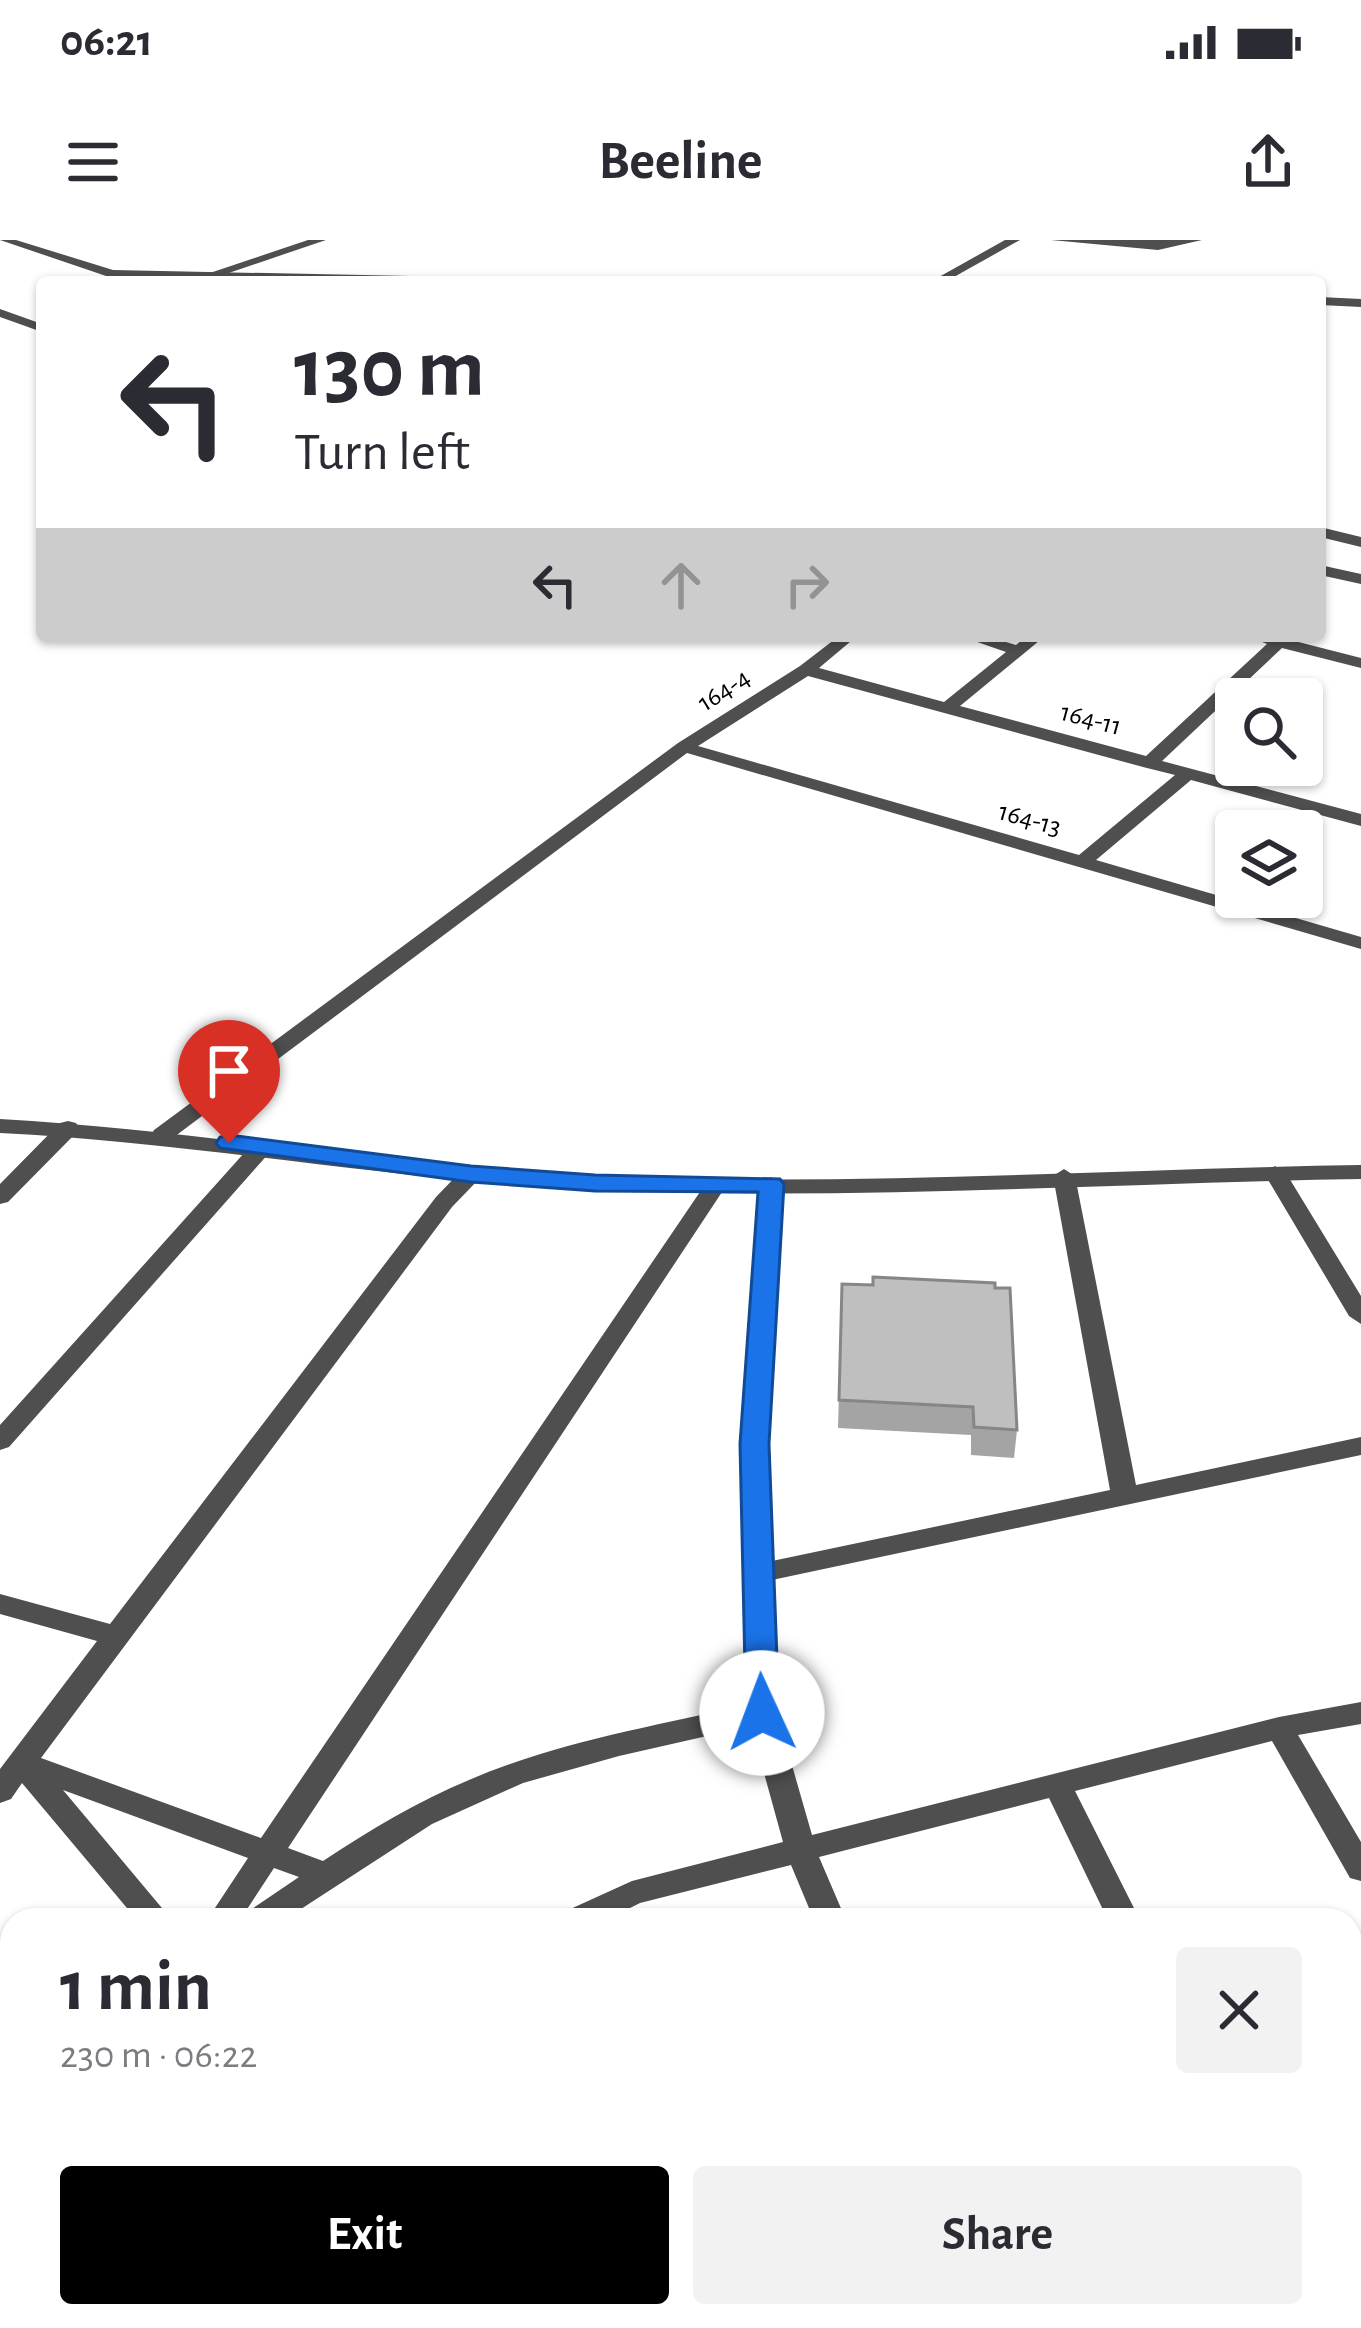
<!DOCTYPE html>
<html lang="en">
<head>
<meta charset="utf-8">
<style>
  :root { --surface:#fff; --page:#f2f2f3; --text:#2b2b33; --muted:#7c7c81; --accent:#000 }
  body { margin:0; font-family:"Alegreya Sans",sans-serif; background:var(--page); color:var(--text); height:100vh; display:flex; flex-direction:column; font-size:45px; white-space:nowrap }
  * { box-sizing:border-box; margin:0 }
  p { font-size:39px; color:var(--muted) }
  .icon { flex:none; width:66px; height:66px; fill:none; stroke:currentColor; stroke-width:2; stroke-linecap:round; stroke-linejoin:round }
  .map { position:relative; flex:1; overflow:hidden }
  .side { position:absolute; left:0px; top:1668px; width:1362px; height:420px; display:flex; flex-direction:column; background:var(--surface); border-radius:36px 36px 0 0; box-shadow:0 3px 9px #0004 }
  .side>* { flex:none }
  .guide { position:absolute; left:36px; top:36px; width:1290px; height:366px; border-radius:12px; box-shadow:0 3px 9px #0004; background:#fff; color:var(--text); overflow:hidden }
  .controls { position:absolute; left:1215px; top:438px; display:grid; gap:24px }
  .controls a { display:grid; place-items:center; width:108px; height:108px; border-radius:12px; background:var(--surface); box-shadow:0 3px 9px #0004; font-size:60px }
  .pin { position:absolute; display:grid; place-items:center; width:102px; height:102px; color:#fff; margin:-123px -51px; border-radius:50% 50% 50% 0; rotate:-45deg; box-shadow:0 0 12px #0007 }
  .pin .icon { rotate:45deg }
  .me { position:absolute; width:132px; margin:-66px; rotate:358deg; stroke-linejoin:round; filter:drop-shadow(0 0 9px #0008) }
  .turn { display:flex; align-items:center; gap:42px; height:252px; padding:0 60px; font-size:54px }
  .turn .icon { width:156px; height:156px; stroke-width:2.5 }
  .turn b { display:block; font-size:84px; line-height:102px }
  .lanes { display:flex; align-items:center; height:114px; padding:0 60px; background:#0003; justify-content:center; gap:60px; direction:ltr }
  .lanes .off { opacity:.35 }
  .round { display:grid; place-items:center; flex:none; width:126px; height:126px; border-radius:12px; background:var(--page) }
  .overview { display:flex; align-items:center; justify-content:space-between; height:204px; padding:0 60px }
  h1 { font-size:72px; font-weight:700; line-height:90px }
  .button { display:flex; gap:24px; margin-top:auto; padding:24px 60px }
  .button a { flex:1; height:138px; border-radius:12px; background:var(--accent); color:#fff; font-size:48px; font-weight:700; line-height:138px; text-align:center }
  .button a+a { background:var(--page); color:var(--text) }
  .status { display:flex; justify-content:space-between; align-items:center; height:84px; padding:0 60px; background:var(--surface); direction:ltr }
  .status svg { height:33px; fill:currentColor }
  header { display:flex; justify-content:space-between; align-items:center; height:156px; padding:0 60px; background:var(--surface); font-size:54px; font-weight:700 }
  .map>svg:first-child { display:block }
</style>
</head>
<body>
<div class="status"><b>06:21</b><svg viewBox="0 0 49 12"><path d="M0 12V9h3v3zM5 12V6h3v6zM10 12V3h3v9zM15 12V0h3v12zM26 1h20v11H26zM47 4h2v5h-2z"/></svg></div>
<header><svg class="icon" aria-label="menu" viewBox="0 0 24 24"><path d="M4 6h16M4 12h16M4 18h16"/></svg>Beeline<svg class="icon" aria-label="share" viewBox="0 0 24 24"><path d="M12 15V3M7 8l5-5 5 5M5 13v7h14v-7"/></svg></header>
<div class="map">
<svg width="1361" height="2088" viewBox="0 0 1361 2088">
  <rect width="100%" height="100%" fill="#fff"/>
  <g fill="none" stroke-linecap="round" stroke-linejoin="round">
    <path fill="#4f4f4f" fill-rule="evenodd" d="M308 0H326L205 41 195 38Z
      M1005 0H1020L945 42H930Z
      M1051 0H1202L1158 10Z
      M0 69 42 84V92L0 77Z
      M1320 287 1361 297V307L1320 297Z
      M1320 325 1361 334V344L1320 335Z
      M839 396H857L819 428 944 462 1006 412 960 396H986L1016 405 1027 396H1045L960 466 1146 516 1267 404 1248 396H1275L1361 418V428L1282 408 1162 521 1361 574V586L1191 540 1096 620 1361 697V709L687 513 170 900H154L151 895 154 890 678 503 800 426ZM808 436 1143 527 1175 535 1079 615 698 506Z
      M68 881 76 883 79 888 76 893 8 962 0 964V944L60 883Z
      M262 900 270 902 273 907 270 912 9 1207 0 1210V1185L254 902Z
      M1275 926 1286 933 1361 1056V1084L1349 1076 1264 933Z
      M471 927 482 934 479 939 452 967 41 1518 261 1598 704 946 715 939 726 946 288 1608 323 1621C370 1590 418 1561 469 1540 558 1502 654 1486 747 1465L742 1205 760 944 771 937 782 944 768 1205 772 1321 1110 1250 1053 936 1064 929 1075 936 1136 1245 1361 1197V1215L772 1340 777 1473 812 1595 1279 1477 1361 1462V1484L1298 1495 1361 1602V1641L1350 1638 1272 1501 1075 1551 1140 1680H1108L1049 1558 819 1617 846 1680H814L791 1625 640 1663 606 1680H561L566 1671 632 1641 783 1602 751 1486 619 1516 523 1543 432 1584 284 1680H244L249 1671 299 1637 274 1628 240 1680H207L248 1618 63 1550 172 1680H137L22 1543 11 1559 0 1563V1529L97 1401 0 1374V1354L110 1384 436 957 463 929Z
      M0 1798 12 1803V1843L0 1839Z
      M12 2007V2044L0 2048V2011Z
      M283 2076H319L323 2088H287Z
      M657 2076H693L698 2088H662Z
      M975 2076H1011L1016 2088H980Z
      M1301 2076H1338L1343 2088H1306Z"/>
    <path fill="#4f4f4f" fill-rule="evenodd" d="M0 0H16L113 30 507 38 513 42 112 38Z
      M1320 57 1361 59V67L1320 65Z
      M0 879C200 890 397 928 597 936 852 947 1107 929 1361 925V939C1107 943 852 961 597 950 397 941 200 903 0 893Z"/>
  </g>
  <path fill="#a4a4a4" d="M842 1044 1017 1190 1014 1218 971 1215V1195L838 1188Z"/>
  <path fill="#bfbfbf" stroke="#868686" stroke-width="3" d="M873 1037 995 1043V1048H1010L1017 1190 974 1187 973 1167 839 1160 842 1044 873 1045Z"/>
  <path fill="#1a73e8" stroke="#114b97" stroke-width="3" d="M229 895 471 926 595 935 780 939 784 944 769 1204 779 1473 774 1482 762 1486 751 1482 746 1473 740 1204 758 952 595 951 471 942 220 908 216 903 220 897Z"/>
  <g text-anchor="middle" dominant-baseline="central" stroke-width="10" stroke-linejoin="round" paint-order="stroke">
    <g font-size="27" fill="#000" stroke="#fff">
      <text transform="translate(724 450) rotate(-32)">164-4</text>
      <text transform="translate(1091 479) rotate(15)">164-11</text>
      <text transform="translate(1030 579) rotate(16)">164-13</text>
    </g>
  </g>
</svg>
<div class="controls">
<a><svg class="icon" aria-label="search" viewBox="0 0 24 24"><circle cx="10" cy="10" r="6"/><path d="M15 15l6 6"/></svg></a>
<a><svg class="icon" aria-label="layers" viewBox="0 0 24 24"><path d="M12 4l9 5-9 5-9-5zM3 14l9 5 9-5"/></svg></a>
</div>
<div class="pin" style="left:229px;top:903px;background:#d93025"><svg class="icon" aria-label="arrive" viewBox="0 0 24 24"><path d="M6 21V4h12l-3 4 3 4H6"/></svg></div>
<svg class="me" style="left:762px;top:1473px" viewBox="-20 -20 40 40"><circle r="19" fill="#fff"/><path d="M0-13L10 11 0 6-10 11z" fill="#1a73e8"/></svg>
<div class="guide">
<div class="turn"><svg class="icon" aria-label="left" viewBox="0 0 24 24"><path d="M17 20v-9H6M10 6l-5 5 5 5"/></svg><div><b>130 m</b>Turn left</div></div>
<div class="lanes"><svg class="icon" aria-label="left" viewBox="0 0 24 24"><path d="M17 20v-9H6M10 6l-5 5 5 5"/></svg><svg class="icon off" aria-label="ahead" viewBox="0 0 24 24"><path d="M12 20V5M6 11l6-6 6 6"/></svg><svg class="icon off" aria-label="right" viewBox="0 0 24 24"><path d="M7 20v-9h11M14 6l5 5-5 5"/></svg></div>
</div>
<section class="side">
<div class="overview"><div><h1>1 min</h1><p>230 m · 06:22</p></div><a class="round"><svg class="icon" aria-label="close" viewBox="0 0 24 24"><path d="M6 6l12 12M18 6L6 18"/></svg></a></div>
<div class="button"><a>Exit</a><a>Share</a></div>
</section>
</div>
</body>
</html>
